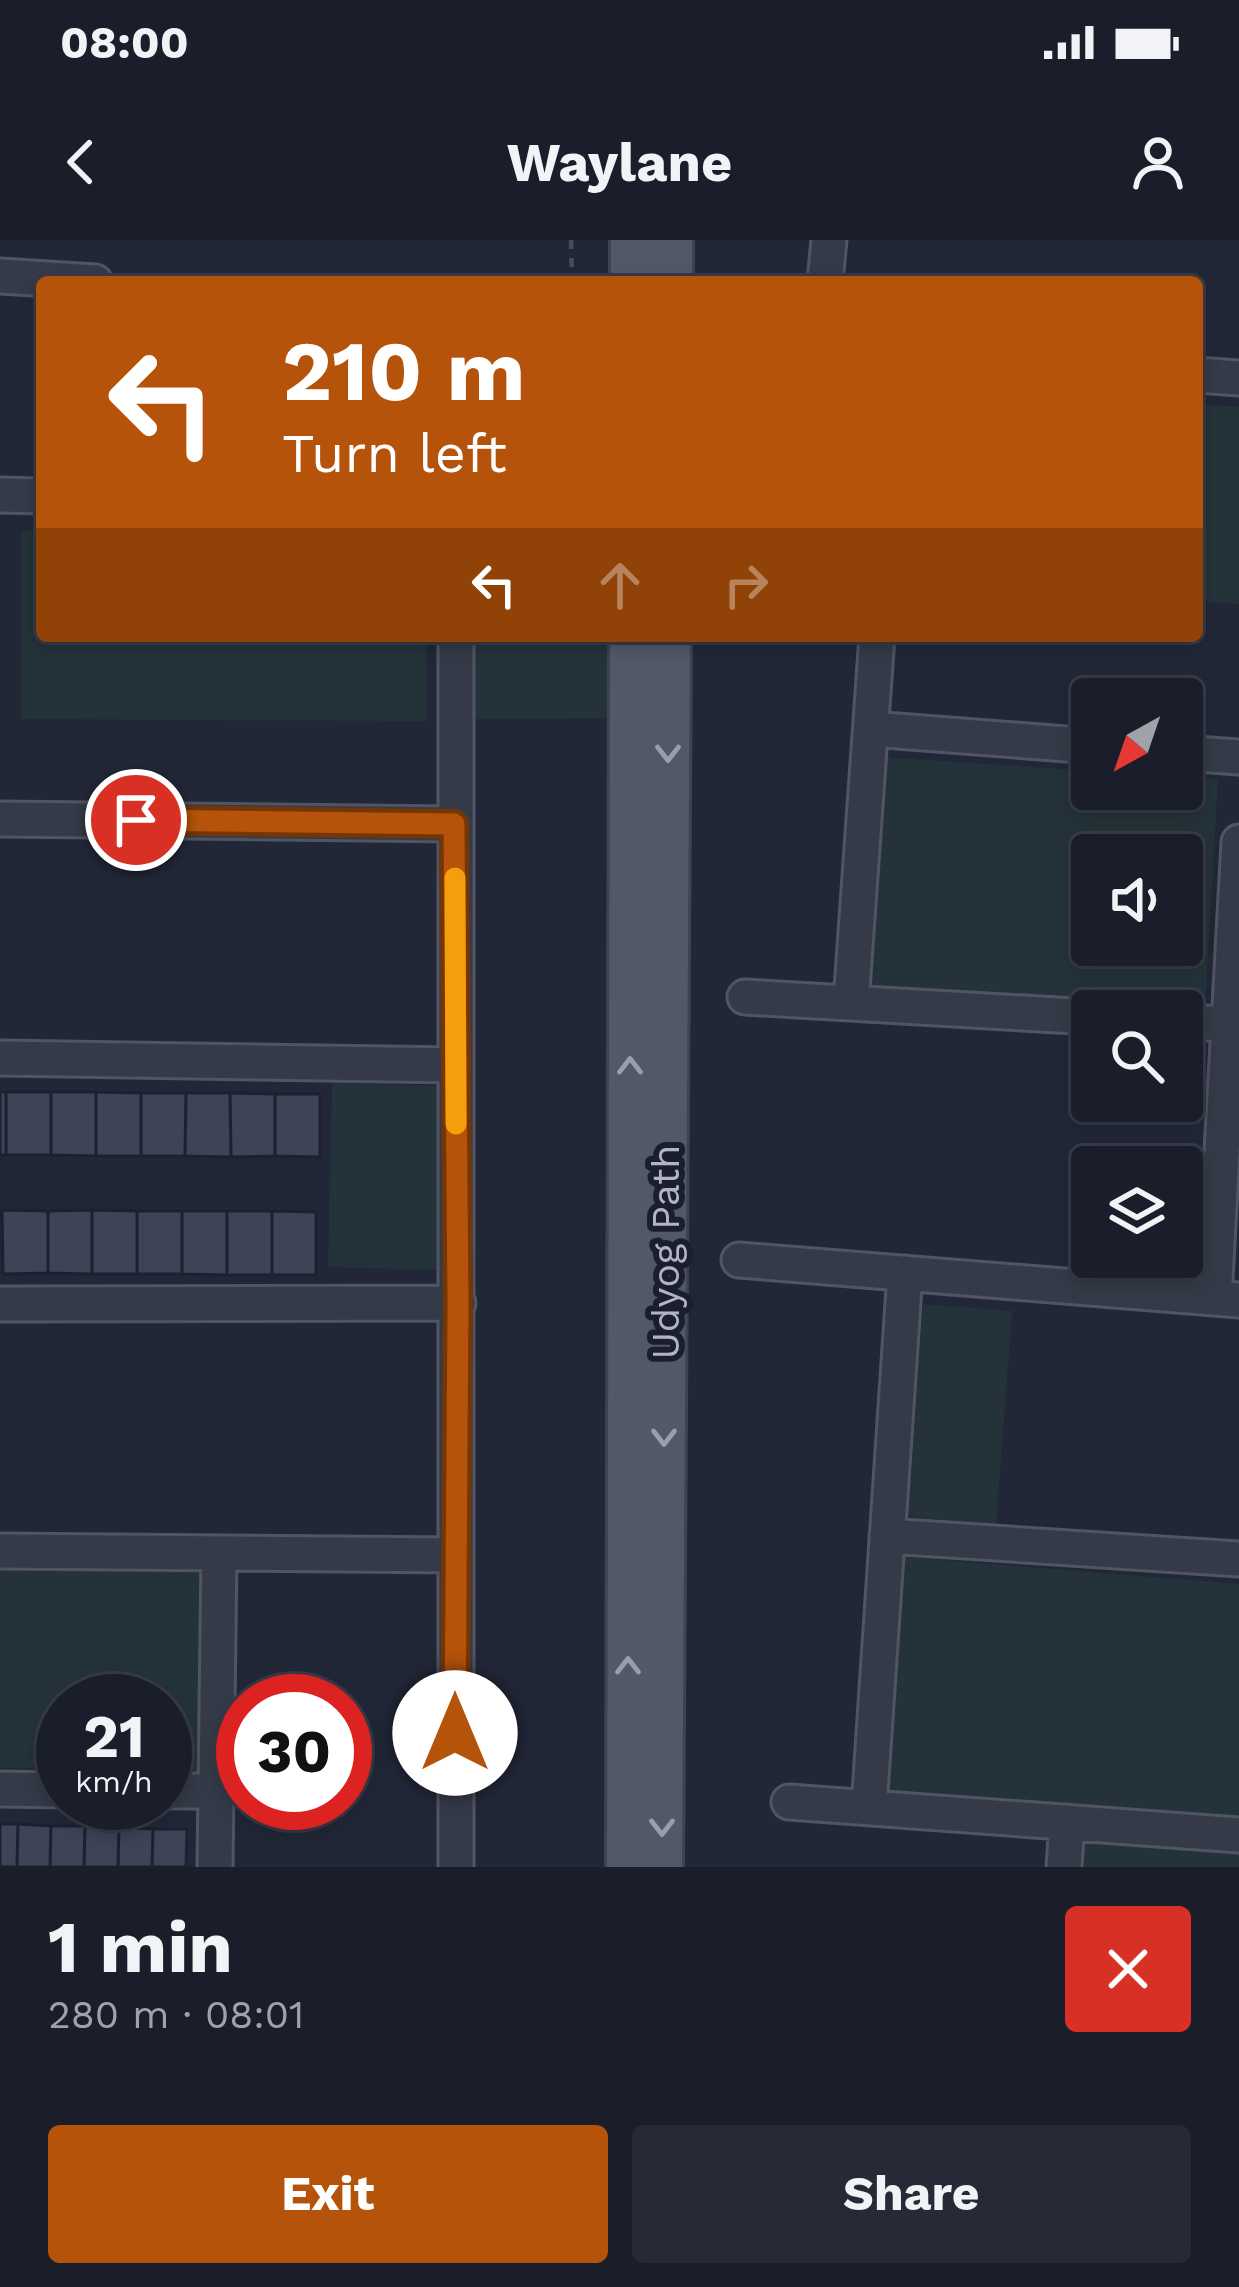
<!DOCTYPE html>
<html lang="en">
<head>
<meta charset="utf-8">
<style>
  :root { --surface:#1a1d2a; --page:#272a36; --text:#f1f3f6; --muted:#9fa2a8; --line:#383b47; --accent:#b45309 }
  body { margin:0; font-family:"Work Sans",sans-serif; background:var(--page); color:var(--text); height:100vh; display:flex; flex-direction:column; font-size:45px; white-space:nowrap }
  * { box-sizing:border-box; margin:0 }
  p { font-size:39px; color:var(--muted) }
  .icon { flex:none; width:66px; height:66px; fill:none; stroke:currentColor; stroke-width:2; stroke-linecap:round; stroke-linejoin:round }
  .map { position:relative; height:1627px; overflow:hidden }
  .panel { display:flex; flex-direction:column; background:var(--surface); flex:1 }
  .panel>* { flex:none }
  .hud { position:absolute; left:36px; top:36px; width:1167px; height:366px; border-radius:12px; box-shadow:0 6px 18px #0003,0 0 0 3px var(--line); background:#b45309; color:#fff; overflow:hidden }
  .needle { width:78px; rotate:220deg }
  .fabs { position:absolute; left:1071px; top:438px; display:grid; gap:24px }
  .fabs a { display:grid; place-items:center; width:132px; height:132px; border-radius:12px; background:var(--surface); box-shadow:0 6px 18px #0003,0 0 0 3px var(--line); font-size:60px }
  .speed { position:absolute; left:36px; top:1434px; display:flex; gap:24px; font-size:60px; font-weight:700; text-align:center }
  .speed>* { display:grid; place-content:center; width:156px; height:156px; border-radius:50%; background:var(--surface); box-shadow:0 6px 18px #0003,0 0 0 3px var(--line); line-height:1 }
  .speed small { font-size:30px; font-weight:400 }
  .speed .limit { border:18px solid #d22; background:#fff; color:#111 }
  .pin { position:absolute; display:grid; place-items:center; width:102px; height:102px; color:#fff; margin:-51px; border:6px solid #fff; border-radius:50%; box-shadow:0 3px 12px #0007 }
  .me { position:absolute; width:132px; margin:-66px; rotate:0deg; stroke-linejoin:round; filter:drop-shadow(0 0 9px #0008) }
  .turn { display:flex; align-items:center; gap:42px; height:252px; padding:0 48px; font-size:54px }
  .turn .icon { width:156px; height:156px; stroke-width:2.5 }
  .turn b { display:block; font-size:84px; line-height:102px }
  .lanes { display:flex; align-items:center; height:114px; padding:0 48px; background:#0003; justify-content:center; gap:60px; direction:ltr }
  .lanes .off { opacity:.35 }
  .round { display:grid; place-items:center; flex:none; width:126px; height:126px; border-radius:12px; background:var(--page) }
  .headline { display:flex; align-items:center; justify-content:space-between; height:204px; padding:0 48px }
  h1 { font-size:72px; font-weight:700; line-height:90px }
  .action { display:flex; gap:24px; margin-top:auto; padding:24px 48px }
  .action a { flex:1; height:138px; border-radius:12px; background:var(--accent); color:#fff; font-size:48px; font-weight:700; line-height:138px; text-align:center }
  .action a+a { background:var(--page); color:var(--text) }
  .status { display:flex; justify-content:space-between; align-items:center; height:84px; padding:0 60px; background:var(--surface); direction:ltr }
  .status svg { height:33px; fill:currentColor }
  header { display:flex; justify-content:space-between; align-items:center; height:156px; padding:0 48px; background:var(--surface); font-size:54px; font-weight:700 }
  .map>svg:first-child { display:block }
</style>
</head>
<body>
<div class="status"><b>08:00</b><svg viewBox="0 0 49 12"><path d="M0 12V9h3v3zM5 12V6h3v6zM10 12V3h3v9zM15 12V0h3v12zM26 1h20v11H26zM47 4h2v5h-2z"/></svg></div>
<header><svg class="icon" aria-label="back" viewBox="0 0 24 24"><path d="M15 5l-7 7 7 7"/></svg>Waylane<svg class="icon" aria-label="person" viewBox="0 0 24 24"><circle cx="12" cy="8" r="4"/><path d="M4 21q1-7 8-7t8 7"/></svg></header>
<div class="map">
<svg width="1239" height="1627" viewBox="0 0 1239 1627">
  <rect width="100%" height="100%" fill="#222738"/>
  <path fill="#243339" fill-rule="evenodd" d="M1197 164 1239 167V364L1197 361Z
    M21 291H42V396H427V481L21 479Z
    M474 396H610L611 478 475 479Z
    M881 517 1092 531V549H1182V537L1218 539 1205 768 867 746ZM1092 615H1182V705H1092Z
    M332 843 443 846 439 1030 328 1027Z
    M923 1064 1012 1071 996 1284 908 1277Z
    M905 1317 1239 1344V1578L888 1550Z
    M0 1325 204 1329 201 1532 165 1531V1461H63V1529L0 1528Z
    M1081 1600 1239 1612V1627H1079Z"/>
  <path fill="#3e4458" stroke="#1c212f" stroke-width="3" d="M0 852H6V915H0Z
    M6 852H51V915H6Z
    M51 852H96V916L51 915Z
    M96 852 141 853V916H96Z
    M141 853H186L185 916H141Z
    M186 853H230L231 917 185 916Z
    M230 853 275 854V916L231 917Z
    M275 854H320V917L275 916Z
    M2 970 48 971V1033L3 1034Z
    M92 970V1034L48 1033V971Z
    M92 970 137 971V1034H92Z
    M137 971H182V1034H137Z
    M182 971H227V1035L182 1034Z
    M227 971H272V1035H227Z
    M272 971 316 972V1035H272Z
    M0 1584H18L17 1627H0Z
    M18 1584 51 1586 50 1627H17Z
    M51 1586H85L84 1627H50Z
    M85 1586 119 1587 118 1627H84Z
    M119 1587 153 1589 152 1627H118Z
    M153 1589H187L186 1627H152Z"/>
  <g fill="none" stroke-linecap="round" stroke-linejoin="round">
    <g stroke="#505463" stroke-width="39">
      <path id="minor" d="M0 36 95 42
        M825 42 829 0
        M1197 135 1239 138
        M0 255 42 256
        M871 489 1092 506
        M1182 513 1239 517
        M0 579 454 584
        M745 757 1092 777
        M851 763 877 396
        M1182 782 1229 784
        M0 818 456 825
        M739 1020 1239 1060
        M1214 1058 1239 602
        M0 1064 458 1063
        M887 1296 1239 1319
        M0 1311 455 1315
        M0 1549 63 1550
        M165 1551H217
        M789 1562 1239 1595
        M869 1568 905 1033
        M215 1627 219 1313
        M456 1627V396
        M1064 1627 1067 1582"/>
    </g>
    <g stroke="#3e4352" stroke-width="48">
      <path id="major" d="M632 42V0
        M671 42V0
        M628 1627 631 396
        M661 1627 669 396"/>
    </g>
    <path stroke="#415056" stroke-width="4.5" stroke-dasharray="9 9" stroke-linecap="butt" d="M571 0 572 42"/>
    <use href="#minor" stroke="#353a48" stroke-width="33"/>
    <use href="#major" stroke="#535869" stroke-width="42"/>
  </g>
  <defs><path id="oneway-chevron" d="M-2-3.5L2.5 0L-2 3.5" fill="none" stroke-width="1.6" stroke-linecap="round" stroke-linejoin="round" transform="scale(3)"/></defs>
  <g stroke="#999dae">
    <use href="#oneway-chevron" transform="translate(668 513) rotate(90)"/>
    <use href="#oneway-chevron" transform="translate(630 826) rotate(-90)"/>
    <use href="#oneway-chevron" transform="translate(664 1197) rotate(90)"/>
    <use href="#oneway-chevron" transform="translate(628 1426) rotate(-90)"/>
    <use href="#oneway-chevron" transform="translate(662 1587) rotate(90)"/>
  </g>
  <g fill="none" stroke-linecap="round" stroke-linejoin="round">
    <g stroke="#753606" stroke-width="30">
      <path id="route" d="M136 580 454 584 458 1064 455 1493"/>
    </g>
    <use href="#route" stroke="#b45309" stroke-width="21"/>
    <path stroke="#f59e0b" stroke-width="21" d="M455 638 456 884"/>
  </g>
  <g text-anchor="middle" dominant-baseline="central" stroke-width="12" stroke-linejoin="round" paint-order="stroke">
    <g font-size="39" fill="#b0b4c5" stroke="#1b1f2d">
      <text transform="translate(665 1012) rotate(-90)">Udyog Path</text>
    </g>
  </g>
</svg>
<div class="fabs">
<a><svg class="needle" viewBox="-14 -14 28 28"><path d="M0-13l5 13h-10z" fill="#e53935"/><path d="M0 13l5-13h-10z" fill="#9fa2a8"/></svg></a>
<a><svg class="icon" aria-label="sound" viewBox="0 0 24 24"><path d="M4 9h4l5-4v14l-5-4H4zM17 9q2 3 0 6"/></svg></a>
<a><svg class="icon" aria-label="search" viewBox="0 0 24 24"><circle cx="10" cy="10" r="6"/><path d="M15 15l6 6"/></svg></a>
<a><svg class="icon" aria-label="layers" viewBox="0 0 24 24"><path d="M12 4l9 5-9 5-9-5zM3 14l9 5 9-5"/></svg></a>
</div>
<div class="speed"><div>21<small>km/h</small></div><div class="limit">30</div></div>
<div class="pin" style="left:136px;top:580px;background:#d93025"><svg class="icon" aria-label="arrive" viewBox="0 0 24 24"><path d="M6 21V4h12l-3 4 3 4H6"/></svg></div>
<svg class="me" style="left:455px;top:1493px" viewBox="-20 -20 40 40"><circle r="19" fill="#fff"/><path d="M0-13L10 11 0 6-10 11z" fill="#b45309"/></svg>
<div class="hud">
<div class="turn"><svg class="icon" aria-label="left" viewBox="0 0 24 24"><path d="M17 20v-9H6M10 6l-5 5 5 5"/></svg><div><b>210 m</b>Turn left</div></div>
<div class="lanes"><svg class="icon" aria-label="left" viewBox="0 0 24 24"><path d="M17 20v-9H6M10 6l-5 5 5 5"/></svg><svg class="icon off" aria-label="ahead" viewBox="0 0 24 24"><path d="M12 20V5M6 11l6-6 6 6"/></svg><svg class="icon off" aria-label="right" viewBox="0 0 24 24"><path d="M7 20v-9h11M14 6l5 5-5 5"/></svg></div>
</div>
</div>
<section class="panel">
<div class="headline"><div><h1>1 min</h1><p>280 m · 08:01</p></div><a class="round" style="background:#d93025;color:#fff"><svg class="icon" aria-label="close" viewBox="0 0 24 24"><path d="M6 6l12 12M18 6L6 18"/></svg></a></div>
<div class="action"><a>Exit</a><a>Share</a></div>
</section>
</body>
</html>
